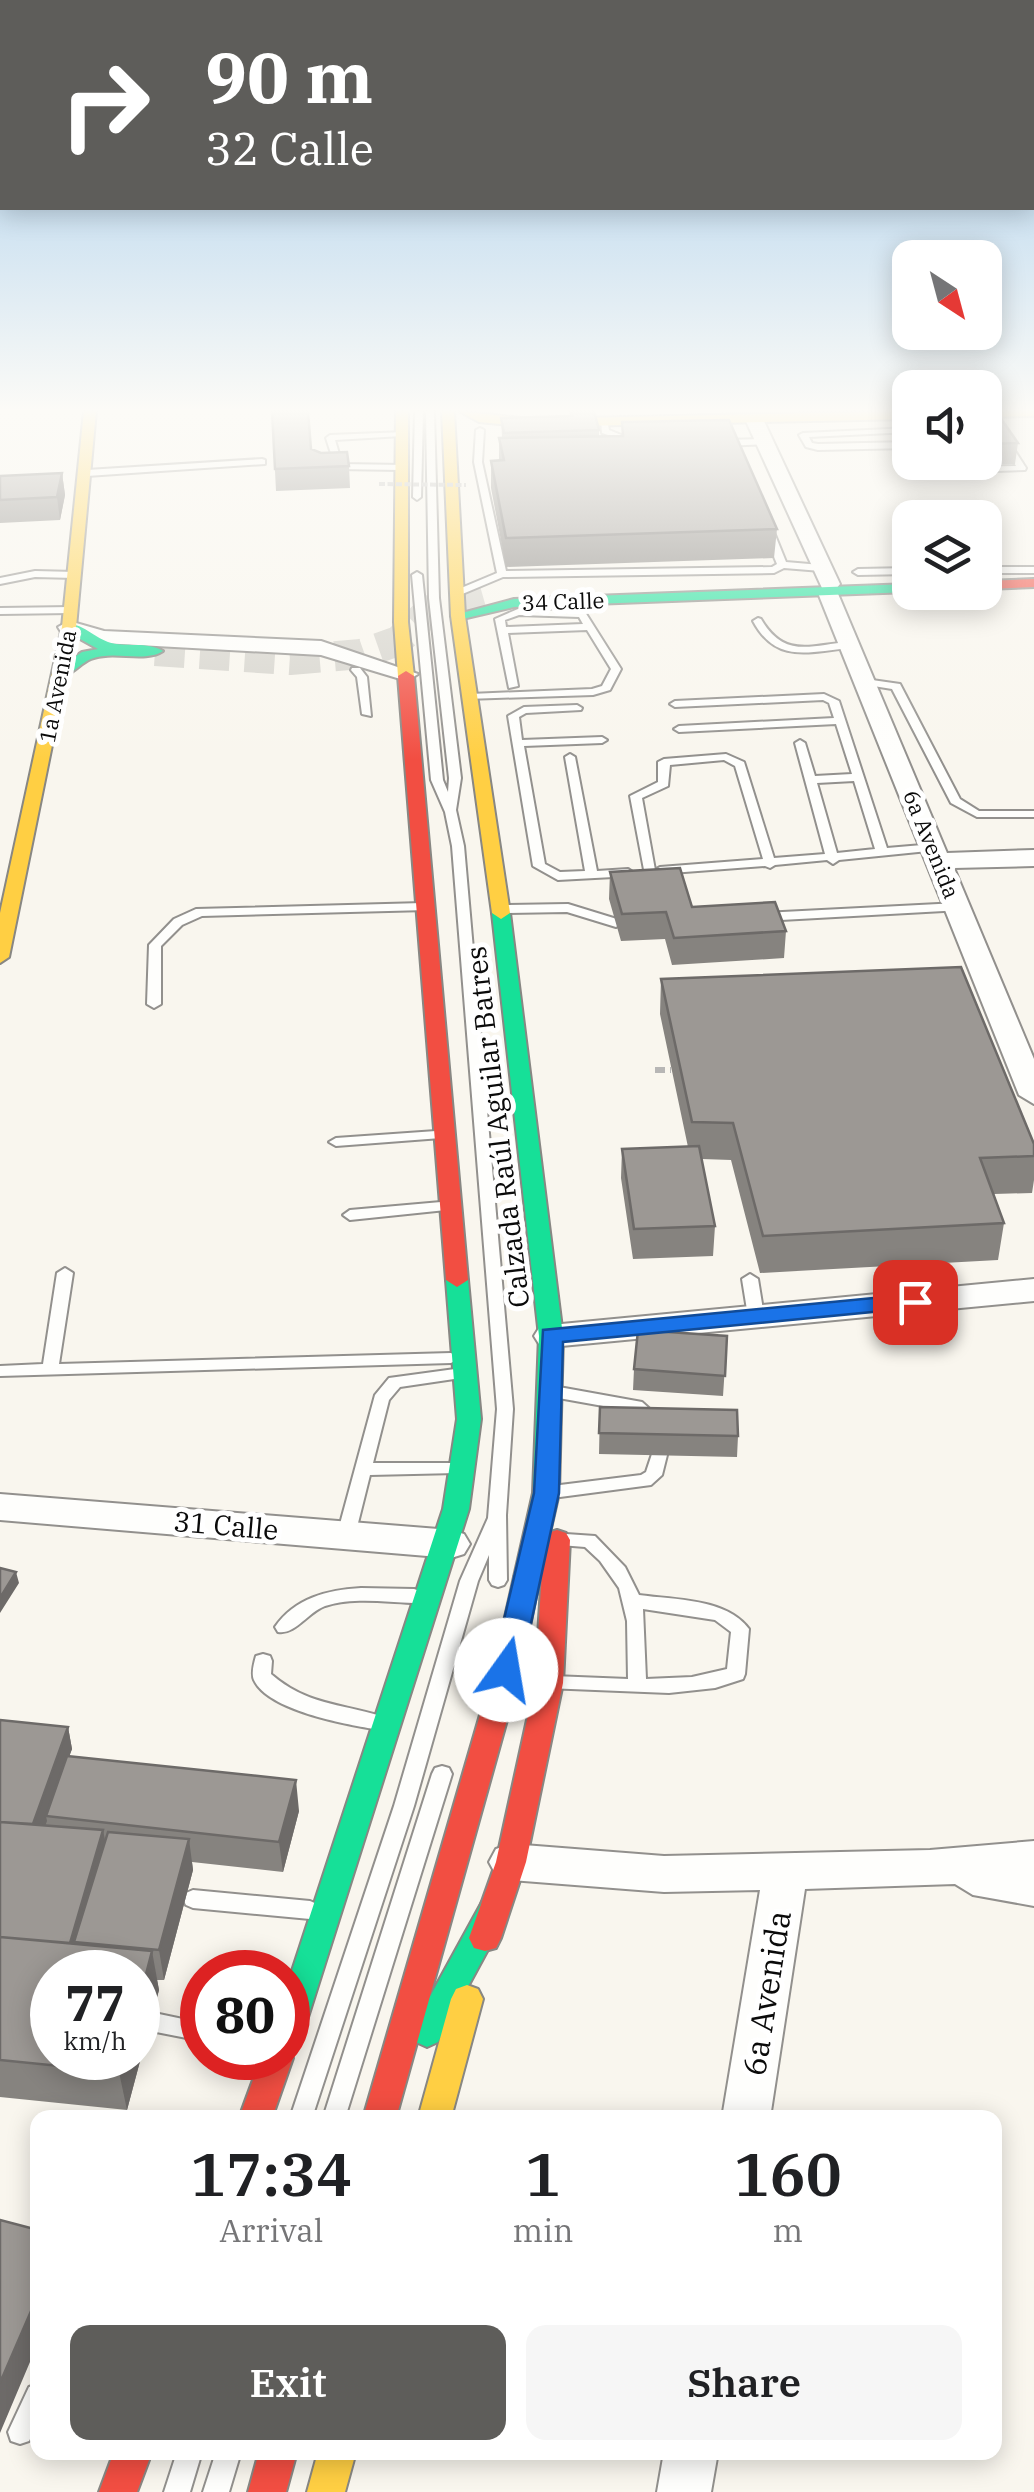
<!DOCTYPE html>
<html lang="en">
<head>
<meta charset="utf-8">
<style>
  :root { --surface:#fff; --page:#f6f6f6; --text:#202124; --muted:#757577; --accent:#5e5d5a }
  body { margin:0; font-family:"IBM Plex Serif",serif; background:var(--page); color:var(--text); height:100vh; display:flex; flex-direction:column; font-size:38px; white-space:nowrap }
  * { box-sizing:border-box; margin:0 }
  p { font-size:32px; color:var(--muted) }
  .icon { flex:none; width:55px; height:55px; fill:none; stroke:currentColor; stroke-width:2; stroke-linecap:round; stroke-linejoin:round }
  .map { position:relative; flex:1; overflow:hidden }
  .drawer { position:absolute; left:30px; top:2110px; width:972px; height:350px; display:flex; flex-direction:column; background:var(--surface); border-radius:20px; box-shadow:0 5px 25px #0003 }
  .drawer>* { flex:none }
  .guide { position:absolute; left:0px; top:0px; width:1035px; height:210px; box-shadow:0 5px 25px #0003; background:#5e5d5a; color:#fff; overflow:hidden }
  .needle { width:65px; rotate:144deg }
  .buttons { position:absolute; left:892px; top:240px; display:grid; gap:20px }
  .buttons a { display:grid; place-items:center; width:110px; height:110px; border-radius:20px; background:var(--surface); box-shadow:0 5px 25px #0003; font-size:50px }
  .speed { position:absolute; left:30px; top:1950px; display:flex; gap:20px; font-size:50px; font-weight:700; text-align:center }
  .speed>* { display:grid; place-content:center; width:130px; height:130px; border-radius:50%; background:var(--surface); box-shadow:0 5px 25px #0003; line-height:1 }
  .speed small { font-size:25px; font-weight:400 }
  .speed .limit { border:15px solid #d22; background:#fff; color:#111 }
  .pin { position:absolute; display:grid; place-items:center; width:85px; height:85px; color:#fff; margin:-42px; border-radius:20px; box-shadow:0 5px 15px #0006 }
  .me { position:absolute; width:110px; margin:-55px; rotate:13deg; stroke-linejoin:round; filter:drop-shadow(0 0 8px #0008) }
  .turn { display:flex; align-items:center; gap:35px; height:210px; padding:0 40px; font-size:45px }
  .turn .icon { width:130px; height:130px; stroke-width:2.5 }
  .turn b { display:block; font-size:70px; line-height:85px }
  .eta { display:flex; justify-content:space-evenly; align-items:center; height:170px; text-align:center }
  .eta b { font-size:60px; font-weight:600; line-height:70px }
  .action { display:flex; gap:20px; margin-top:auto; padding:20px 40px }
  .action a { flex:1; height:115px; border-radius:20px; background:var(--accent); color:#fff; font-size:40px; font-weight:600; line-height:115px; text-align:center }
  .action a+a { background:var(--page); color:var(--text) }
  .map>svg:first-child { display:block }
</style>
</head>
<body>
<div class="map">
<svg width="1034" height="2492" viewBox="0 0 1034 2492">
  <rect width="100%" height="100%" fill="#f9f6ee"/>
  <g fill="none" stroke-linecap="round" stroke-linejoin="round">
    <path stroke="#d5d3cc" stroke-width="30" stroke-dasharray="30 15" stroke-linecap="butt" d="M155 651 290 660 361 654 398 641 430 610 490 593"/>
    <g stroke="#92908d" stroke-width="4">
      <path id="lane" d="M415 411H423L421 497 417 500 413 497Z
        M426 411H434L439 598 461 778 456 810 464 846 513 1409 506 1515 507 1580 504 1585 498 1587 492 1585 489 1580V1555L478 1581 414 1806 312 2118H290L394 1806 460 1581 488 1518 497 1409 452 846 445 812 431 780 412 575 417 572 422 575 443 780 448 792 449 778 429 598Z
        M601 419H607L609 430 624 436V440L602 433Z
        M480 428 484 430 482 462 506 571 772 567 777 564 763 530 768 527 773 530 786 562 821 565 826 568 821 571 784 568 774 573 503 577 460 595H454V591L497 573 474 462 476 430Z
        M910 428V432L809 437 812 443 818 444 910 442V448L818 450 806 447 799 435 803 433Z
        M405 432V436H402L335 440 342 464 404 465 405 467 401 470 336 469 326 438 330 435Z
        M764 439 768 442 767 444 723 446 719 443 723 440Z
        M1006 440 1010 443 1026 468 1025 470 940 473 931 462H940L943 467 1016 466 1002 443Z
        M262 459 265 460V464L87 476 83 473 87 470Z
        M985 567H1034V573H985Z
        M910 568V574L858 575 853 572 858 569Z
        M35 571 75 572 80 575 75 578 35 577 0 584V578Z
        M0 608 71 607 76 610 71 613 0 614Z
        M518 609 585 612 621 669 610 690 593 695 466 699 465 697 470 694 592 689 602 686 611 669 587 630 508 633 518 686 509 688 495 619ZM519 615 579 617 583 624 506 627 505 620Z
        M758 618 761 619C785 659 810 645 849 642L854 645 849 648C808 652 776 664 753 621Z
        M352 668H360L367 677 371 716 362 714 357 677 351 670Z
        M865 679 900 684 960 799 979 811H1034V817H977L951 803 892 689 861 684 860 682Z
        M824 694 839 701 887 848 934 844 938 846V850L839 860 833 864 827 860 775 865 770 868 765 866 645 875 630 796 658 782V762L664 759 726 754 744 762 774 858 825 854 795 743 800 740 805 743 815 776 852 774 836 724 679 732 674 729 679 726 834 718 829 703 823 700 675 707 670 704 675 701ZM724 760 735 766 763 859 660 867 655 870 642 798 668 786 670 765ZM854 781 875 849 837 853 817 783Z
        M577 705 582 708 581 710 526 713 519 717 522 740 602 737 607 740 602 743 524 746 545 864 560 872 585 871 565 757 570 754 575 757 597 871 628 869 634 873 632 876 558 880 533 866 508 716 524 707Z
        M423 903 429 907 427 910 202 916 182 925 161 946V1004L154 1008 147 1004 149 945 174 919 196 909Z
        M958 903 962 904V910L763 921 757 917 763 913Z
        M568 904 620 920 622 923 616 927 567 912 502 913 496 909 502 905Z
        M436 1131 441 1132 443 1135 441 1138 336 1146 329 1142 336 1138Z
        M441 1202 446 1204 448 1207 446 1210 350 1220 343 1215 350 1210Z
        M65 1268 73 1273 59 1364 451 1353 459 1358 451 1363 0 1376V1366L43 1364 57 1273Z
        M750 1274 758 1279 764 1316 756 1321 748 1316 742 1279Z
        M455 1369 461 1370 463 1374 461 1378 400 1387 389 1400 373 1463H451L457 1465 459 1469 457 1473 370 1475 355 1535 352 1539H340L337 1535 375 1395 389 1378Z
        M559 1387 642 1402 662 1420 660 1424 654 1426 631 1411 553 1397 551 1393 553 1389Z
        M659 1449 665 1451 667 1455 662 1475 651 1485 560 1497 554 1495 551 1491 554 1487 560 1485 641 1475 646 1472 653 1451Z
        M566 1534 595 1536 625 1567 639 1595C675 1600 726 1598 749 1629L745 1674 743 1679 715 1688 669 1693 546 1688 544 1683 546 1678 553 1676 628 1679 627 1621 619 1588 600 1561 585 1547 560 1545 557 1540 560 1535ZM643 1609 715 1620 731 1632 727 1669 692 1677 646 1679Z
        M361 1588 414 1589 420 1591 423 1596 420 1601 414 1603C385 1602 353 1597 325 1606 307 1613 295 1635 278 1632L275 1627C295 1598 327 1590 361 1588Z
        M263 1654 270 1656 272 1661 271 1674C307 1705 338 1703 381 1716L383 1721 381 1726 374 1729C344 1724 268 1710 254 1680 251 1673 254 1663 256 1656Z
        M442 1766 449 1768 452 1774 345 2118H323L432 1774 435 1768Z
        M193 1890 310 1901 317 1904 320 1910 317 1916 310 1919 193 1908 186 1905 183 1899 186 1893Z
        M159 2014 202 2023V2041L151 2031 148 2024 151 2017Z
        M38 2384V2423L29 2441 20 2444 11 2441 8 2432 29 2387Z
        M177 2452H202L190 2492H164Z
        M216 2452H241L229 2492H203Z"/>
    </g>
    <g stroke="#92908d" stroke-width="4">
      <path id="street" d="M754 414 763 419 840 584 836 589 947 853 1034 850V866L954 868 1034 1059V1104L1019 1095 818 593 822 588 745 419Z
        M69 621 104 631 321 641 418 674 407 681 321 655 102 643 61 632 58 627Z
        M1034 1279V1301L551 1347 539 1344 534 1336 539 1328 551 1325Z
        M0 1494 451 1530 464 1534 470 1544 464 1554 451 1558 0 1520Z
        M1034 1841V1906L973 1895 955 1884 805 1889 770 2118H722L760 1890 664 1892 511 1880 496 1875 489 1862 496 1849 511 1844 664 1856 930 1850Z
        M664 2452H718L711 2492H657Z"/>
    </g>
    <g stroke="#888783" stroke-width="4">
      <path id="fast" d="M910 584V592L514 607 458 620 451 616 514 599Z
        M64 624C81 622 92 636 108 642 125 648 147 641 163 651 145 663 113 650 91 659 77 665 71 678 56 676V670L82 652 98 649 64 630Z
        M501 907 510 913 563 1336 559 1493 540 1577 536 1584 527 1587 518 1584 514 1577 533 1493 539 1336 492 913Z
        M457 1273 468 1280 481 1419 469 1509 304 2030 299 2040 288 2044V1983L443 1509 457 1419 446 1280Z
        M493 1898 504 1902 508 1911 504 1920 438 2042 427 2047 416 2042 411 2032 416 2022 482 1902Z"/>
    </g>
    <g stroke="#888783" stroke-width="4">
      <path id="slow" d="M84 411H96L76 627 9 957 0 963V913L62 627Z
        M396 411H408V622L414 676 406 681 398 676 394 622Z
        M442 411H454L465 616 510 913 501 919 492 913 451 616Z
        M459 411 531 419 910 411V419L531 427 479 422Z
        M985 411H1034V416L985 417Z
        M467 1985 478 1989 483 1999 451 2118H418L451 1999 456 1989Z
        M318 2452H356L345 2492H307Z"/>
    </g>
    <g stroke="#888783" stroke-width="4">
      <path id="jam" d="M1034 579V587L985 589V581Z
        M406 671 414 676 468 1280 457 1287 446 1280 398 676Z
        M557 1530 566 1533 570 1540 563 1683 526 1862 501 1938 496 1948 485 1951 474 1948 469 1938 496 1862 535 1683 544 1540 548 1533Z
        M527 1567 536 1570 540 1577 521 1670 396 2118H363L493 1670 514 1577 518 1570Z
        M288 2047 293 2058 272 2118H239L261 2058H288Z
        M114 2452H152L137 2492H99Z
        M259 2452H297L286 2492H248Z"/>
    </g>
    <path stroke="#b7b6b5" stroke-width="6" stroke-dasharray="10 5" stroke-linecap="butt" d="M655 1070H671"/>
    <use href="#lane" fill="#fefefc" fill-rule="evenodd"/>
    <use href="#street" fill="#fefefc" fill-rule="evenodd"/>
    <use href="#fast" fill="#16e098" fill-rule="evenodd"/>
    <use href="#slow" fill="#ffcf43" fill-rule="evenodd"/>
    <use href="#jam" fill="#f24e42" fill-rule="evenodd"/>
    <path stroke="#b7b6b5" stroke-width="4" stroke-dasharray="6 2.5" stroke-linecap="butt" d="M379 484 466 485"/>
  </g>
  <path fill="#86837f" d="M272 411 311 449 349 466 350 488 276 491Z
    M570 411 599 430V436H622V422L777 529 774 558 506 567 491 488V461L499 460V438H502L501 418 570 416Z
    M985 417 1018 443 1015 464 950 466 948 462H985Z
    M62 473 65 495 60 520 0 523V476Z
    M610 872 692 907 786 931 784 958 672 965 665 939 621 941 609 899Z
    M661 979 1034 1144V1180L1032 1193 994 1194 1004 1223 998 1260 760 1273 731 1160 702 1159 715 1226 713 1256 633 1259 621 1178 622 1149 688 1147 660 1014Z
    M727 1336 723 1396 633 1390 634 1369Z
    M600 1407 738 1436 737 1457 599 1454Z
    M0 1720 68 1727 72 1749 69 1756 299 1811 283 1872 192 1862 193 1870 164 1980H157L159 1990 127 2110 0 2097Z"/>
  <path fill="#6d6a68" d="M62 473 65 495 60 520 57 497Z
    M16 1572 19 1583 0 1613V1598Z
    M68 1727 72 1749 48 1816H46L47 1821 36 1851 31 1830Z
    M296 1780 299 1811 283 1872 279 1842Z
    M103 1830 109 1860 74 1942 79 1965 70 1943Z
    M189 1839 193 1870 164 1980 159 1950Z
    M152 1951 159 1990 127 2110 119 2072 123 2058H138V2005Z
    M38 2295V2343L0 2433V2383Z"/>
  <path fill="#9c9894" stroke="#6d6a68" stroke-width="2.5" d="M272 411H308L311 449 321 453 347 452 349 466 275 469Z
    M570 411H594L599 430 504 433 501 418 572 416Z
    M985 417H1000L1018 443 985 444Z
    M729 420 777 529 506 538 491 461 504 460 499 438 623 436 622 422Z
    M62 473 57 497 0 500V476Z
    M680 868 692 907 775 902 786 931 674 938 666 912 622 914 610 872Z
    M961 967 1034 1144V1156L980 1158 1004 1223 763 1236 733 1123 692 1122 661 979Z
    M699 1146 715 1226 634 1229 622 1149Z
    M638 1330 727 1336 725 1376 634 1369Z
    M600 1407 737 1410 738 1436 599 1433Z
    M0 1568 16 1572 0 1598Z
    M0 1720 68 1727 33 1824 0 1822Z
    M67 1756 296 1780 279 1842 46 1816Z
    M0 1822 103 1830 70 1943 0 1937Z
    M108 1832 189 1839 159 1950 74 1942Z
    M0 1937 152 1951 138 2005V1972H52V2058H123L119 2072 0 2060Z
    M0 2220 38 2230V2295L0 2383Z"/>
  <linearGradient id="sky" x2="0" y2="1"><stop stop-color="#9bc7eb"/><stop offset="0.54" stop-color="#fcfbf7"/><stop offset="1" stop-color="#fcfbf7" stop-opacity="0"/></linearGradient>
  <rect width="1034" height="760" fill="url(#sky)"/>
  <path fill="#1a73e8" stroke="#114b97" stroke-width="2.5" d="M915 1294 923 1296V1307L563 1342 559 1493 521 1670 516 1677H497L492 1670 534 1493 543 1330Z"/>
  <g text-anchor="middle" dominant-baseline="central" stroke-width="10" stroke-linejoin="round" paint-order="stroke">
    <g font-size="22" fill="#0a0a0a" stroke="#fff">
      <text transform="translate(563 601) rotate(-2)">34 Calle</text>
      <text transform="translate(57 686) rotate(-79)">1a Avenida</text>
      <text transform="translate(932 844) rotate(68)">6a Avenida</text>
    </g>
    <g font-size="28" fill="#0a0a0a" stroke="#fff">
      <text transform="translate(497 1127) rotate(-97)">Calzada Raúl Aguilar Batres</text>
      <text transform="translate(226 1525) rotate(5)">31 Calle</text>
    </g>
    <g font-size="32" fill="#0a0a0a" stroke="#fff">
      <text transform="translate(766 1993) rotate(-81)">6a Avenida</text>
    </g>
  </g>
</svg>
<div class="buttons">
<a><svg class="needle" viewBox="-14 -14 28 28"><path d="M0-13l5 13h-10z" fill="#e53935"/><path d="M0 13l5-13h-10z" fill="#757577"/></svg></a>
<a><svg class="icon" aria-label="sound" viewBox="0 0 24 24"><path d="M4 9h4l5-4v14l-5-4H4zM17 9q2 3 0 6"/></svg></a>
<a><svg class="icon" aria-label="layers" viewBox="0 0 24 24"><path d="M12 4l9 5-9 5-9-5zM3 14l9 5 9-5"/></svg></a>
</div>
<div class="speed"><div>77<small>km/h</small></div><div class="limit">80</div></div>
<div class="pin" style="left:915px;top:1302px;background:#d93025"><svg class="icon" aria-label="arrive" viewBox="0 0 24 24"><path d="M6 21V4h12l-3 4 3 4H6"/></svg></div>
<svg class="me" style="left:506px;top:1670px" viewBox="-20 -20 40 40"><circle r="19" fill="#fff"/><path d="M0-13L10 11 0 6-10 11z" fill="#1a73e8"/></svg>
<div class="guide">
<div class="turn"><svg class="icon" aria-label="right" viewBox="0 0 24 24"><path d="M7 20v-9h11M14 6l5 5-5 5"/></svg><div><b>90 m</b>32 Calle</div></div>
</div>
<section class="drawer">
<div class="eta">
<div><b>17:34</b><p>Arrival</p></div>
<div><b>1</b><p>min</p></div>
<div><b>160</b><p>m</p></div>
</div>
<div class="action"><a>Exit</a><a>Share</a></div>
</section>
</div>
</body>
</html>
